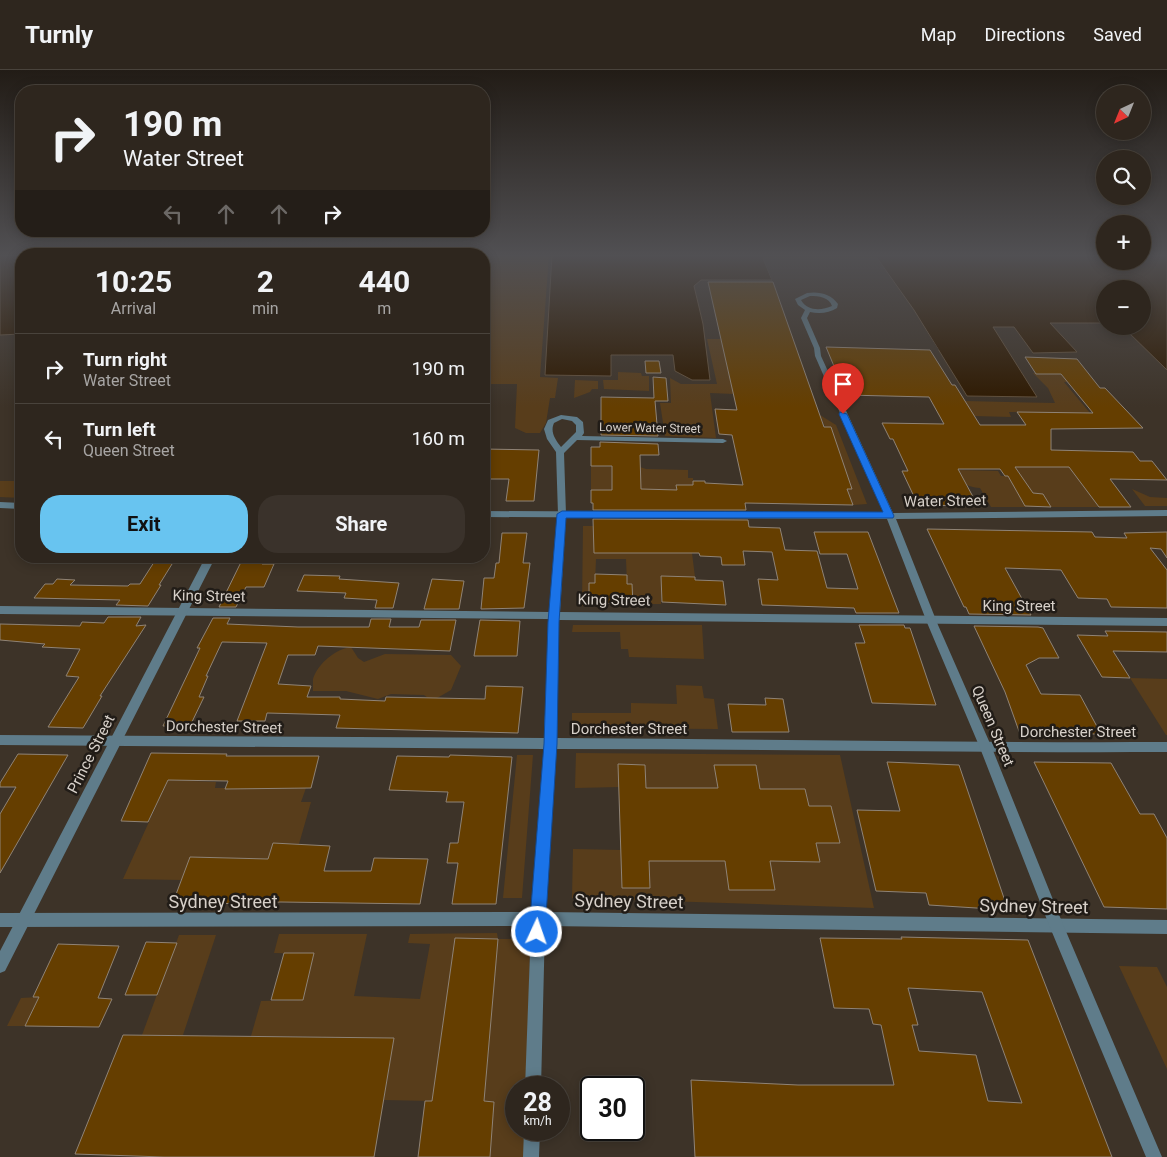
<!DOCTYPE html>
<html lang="en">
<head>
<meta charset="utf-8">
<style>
  :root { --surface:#2e261e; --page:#3a322b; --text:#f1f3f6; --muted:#a7a5a4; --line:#49433c; --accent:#68c4f0 }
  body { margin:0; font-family:Roboto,sans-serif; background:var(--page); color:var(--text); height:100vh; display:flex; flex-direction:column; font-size:19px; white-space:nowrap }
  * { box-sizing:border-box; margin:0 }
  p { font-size:16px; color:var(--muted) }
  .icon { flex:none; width:28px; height:28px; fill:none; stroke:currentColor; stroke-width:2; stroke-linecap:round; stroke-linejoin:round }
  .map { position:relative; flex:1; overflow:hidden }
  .details { position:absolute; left:15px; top:178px; width:475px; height:315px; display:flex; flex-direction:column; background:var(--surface); border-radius:20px; box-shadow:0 2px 12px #0003,0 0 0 1px var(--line) }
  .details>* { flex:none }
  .guide { position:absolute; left:15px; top:15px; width:475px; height:152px; border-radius:20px; box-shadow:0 2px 12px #0003,0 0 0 1px var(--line); background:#2e261e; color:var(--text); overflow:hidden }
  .needle { width:32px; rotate:223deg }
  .buttons { position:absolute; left:1096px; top:15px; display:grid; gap:10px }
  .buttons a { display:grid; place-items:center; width:55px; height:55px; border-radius:50%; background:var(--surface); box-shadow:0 2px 12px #0003,0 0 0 1px var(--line); font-size:25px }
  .speed { position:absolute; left:505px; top:1006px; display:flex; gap:10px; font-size:25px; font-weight:700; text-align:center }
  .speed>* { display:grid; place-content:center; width:65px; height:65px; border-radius:50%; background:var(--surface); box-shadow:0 2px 12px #0003,0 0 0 1px var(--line); line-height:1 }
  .speed small { font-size:12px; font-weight:400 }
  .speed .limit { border:2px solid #111; border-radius:8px; background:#fff; color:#111 }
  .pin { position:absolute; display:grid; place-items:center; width:42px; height:42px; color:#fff; margin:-51px -21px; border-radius:50% 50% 50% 0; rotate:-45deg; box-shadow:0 0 5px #0007 }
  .pin .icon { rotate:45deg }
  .me { position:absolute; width:55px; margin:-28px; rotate:3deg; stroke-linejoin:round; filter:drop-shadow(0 0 4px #0008) }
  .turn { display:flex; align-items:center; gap:18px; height:105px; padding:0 25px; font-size:22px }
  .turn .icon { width:65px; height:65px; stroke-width:2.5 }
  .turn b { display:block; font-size:35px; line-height:42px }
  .lanes { display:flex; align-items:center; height:48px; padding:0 25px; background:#0003; justify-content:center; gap:25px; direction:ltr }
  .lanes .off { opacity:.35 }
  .eta { display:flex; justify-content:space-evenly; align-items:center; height:85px; text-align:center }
  .eta b { font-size:30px; font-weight:700; line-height:35px }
  .cta { display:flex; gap:10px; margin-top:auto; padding:10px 25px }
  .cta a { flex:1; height:58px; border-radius:20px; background:var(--accent); color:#111; font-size:20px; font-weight:700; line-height:58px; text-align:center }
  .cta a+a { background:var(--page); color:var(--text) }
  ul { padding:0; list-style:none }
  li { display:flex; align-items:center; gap:15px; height:70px; padding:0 25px; border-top:1px solid var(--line) }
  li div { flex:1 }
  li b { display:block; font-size:19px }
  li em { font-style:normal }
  header { display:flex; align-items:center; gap:30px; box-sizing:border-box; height:70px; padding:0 25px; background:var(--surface); border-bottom:1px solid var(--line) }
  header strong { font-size:24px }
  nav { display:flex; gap:28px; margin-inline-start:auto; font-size:18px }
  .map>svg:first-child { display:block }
</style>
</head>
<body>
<header>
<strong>Turnly</strong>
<nav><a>Map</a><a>Directions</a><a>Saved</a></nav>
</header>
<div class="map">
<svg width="1167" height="1087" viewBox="0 0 1167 1087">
  <rect width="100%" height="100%" fill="#3d3328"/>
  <path fill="#583d1b" d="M490 185H549L540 307 558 308 555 328H550L546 353 540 363H526L515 358 517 314H484V199Z
    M707 269H721L734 324 710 323 716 368 665 366 660 333H671L670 308 681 314H717Z
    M618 302 641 303 642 306H649V321L604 319 603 310H618Z
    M1033 303 1081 305 1086 311 1064 312 1090 343 1009 342 1011 347 974 346 965 331 1055 333 1048 318Z
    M575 310 598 311V319H592L590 322 574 328Z
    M820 345 836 355 867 434 853 435 847 419H852Z
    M591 396 640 397 646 399 688 400V408H693V416L677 415V420L646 421 612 414V420H591Z
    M1015 397H1069L1099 437H991L980 418C966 417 962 413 957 400L998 401 1001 406H1021Z
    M0 411H21V428L0 427Z
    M1132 419 1150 427 1167 428V436H1145Z
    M583 456H594V483H692L695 507 661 506V534H633L632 514H627L626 489H596L595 513H589L588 535 582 536Z
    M573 555H702L704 589 629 587 628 579H621L620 562H572Z
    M351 577 358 588 364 592 385 584 451 585 461 596 451 620 432 631 424 625 391 624 378 629 346 621H313C313 617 313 612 313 609 318 593 336 579 351 577Z
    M1130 608 1167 609V665H1166Z
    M676 615 702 616 704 628 714 629 718 659 572 658V643H631V633L677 634Z
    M576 683 840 685 874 838 572 828 573 779 621 780 622 818H650L649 791H725L729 819 774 820 770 791 820 792 816 773H839L831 736H809L760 719 756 695H715L718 718H646L645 695 619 694V717L575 718Z
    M517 685H533L522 828H503Z
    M168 710 216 712 215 718H306L301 732H311L299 774 273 773 268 789 191 787 182 810 123 809Z
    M497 863 498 869H519L530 881 527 1017 516 1018V1060H526V1082L523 1087H490L494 1032 484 1031 498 869 455 868 432 1031 384 1030 394 968 251 966 261 931 303 930 314 884 274 883 279 864H367L354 926 420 929 430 874 408 873 410 864Z
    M179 865H216L183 965H142Z
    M1119 896 1157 897 1167 917V999Z
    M39 927 25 956H7L21 928Z"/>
  <path fill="#2e1900" stroke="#61503c" d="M0 185H21V264L0 265Z
    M552 185H1105V191H1142L1143 185H1167V300L1122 256H1142V219H1105V253H1050L1077 282 1033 283 1014 257H993L1037 327 967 326 914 240 877 188H763L772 210H701L694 216 703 254 710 310H692L675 301 673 285H611V306L545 305Z"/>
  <path fill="#3d3328" d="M763 188H877L939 280H936L912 241 876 190H766L774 208 773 213Z"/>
  <path fill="#653e00" stroke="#8f8376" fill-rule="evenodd" d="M708 212H773L824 357H831L852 419H847L853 435 745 433 746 440H593V433H591V420H612V396H591V377H600V372L658 374 659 385H640L641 419 677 420 676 415H693V411H705V413L743 415 732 365 719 364 715 339 737 340Z
    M826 277 930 280 952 315H955L980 355H1026L1017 342 1093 343 1061 304H1036L1025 287 1077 289 1100 318H1105L1143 358 1051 359V380L1133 382 1140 391H1152L1167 410 1110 409 1131 437H1099L1069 397H1015L1033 423 1043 424 1051 437 1025 436 1008 406H1005L1000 399H958L978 436 918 435 902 401H908L893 369H890L882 353 944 354 929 327 846 325Z
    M645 291H659L661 303H646Z
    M653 307 666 308 668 331H655L658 366 601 365V327L654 328Z
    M484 379 539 380 534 431H506L509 409H484Z
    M593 449 748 450 749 457 780 458 785 480 817 481 827 518 858 519 847 484H820L814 462H868L899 543H856L854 538 762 535 758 509 778 510 772 482 743 481 745 495H722L721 487 700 486 699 483H594Z
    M927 459 1092 462 1095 467 1127 468 1124 463 1167 462V488L1161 479 1150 478 1167 500V538L1111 537 1107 529 1078 528 1061 500 1005 498 1031 545 969 544 966 537H964Z
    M502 463H527L523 493H530L524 538 481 539 484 508H494L496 493H499Z
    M158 486H177L159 515H161L148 536 116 535 120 530 34 528 45 514H53L57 509 75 510 70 515 128 516 130 514H140Z
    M244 486H265L262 494H274L264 517H246L236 537H219Z
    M595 504 627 505V514H632L633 534 589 533V513H595Z
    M304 505 340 506 339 509 399 513 393 538H375L377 530 344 528 346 523 297 521Z
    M661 506 695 507V510L723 511 726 535 662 532Z
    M432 509 464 511 459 539H424Z
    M108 547H141L136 556 146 555 100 626H102L83 658 48 657 79 607 66 606 80 579 42 577 45 574 0 570V554L80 556 82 552 104 553Z
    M213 548H230L227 554 298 557H369L371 549H391L389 557H419L421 550H456L450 581 318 576 315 585H288L278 614 311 616 307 627H340V629L385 631 386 627 485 629 486 616 523 617 518 663 336 658 340 645 267 643 265 651H237L267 573 222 572 206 606H208L199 627H204L190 656H163L200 578H197Z
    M480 550 520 551 517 586H474Z
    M859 555H904L905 558H910L936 635 872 633 855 573H865Z
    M974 556 1038 557 1043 558 1059 588H1039L1026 595 1041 624 1080 625 1101 664H1020L1005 622Z
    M1105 561 1167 562V582L1113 581 1130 608 1102 607 1077 565 1108 566Z
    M765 628 783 629 789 662H732L728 634 766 635Z
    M151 683 227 684 226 686H319L311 718 225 719 228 711 168 710 148 752 121 751Z
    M18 684 68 685 0 803V744L16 717H0V713Z
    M450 685 512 687 496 834H452L458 793H447L450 773H458L464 732H446L448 722 389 720 397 686 449 687Z
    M887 692 959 695 1008 840 929 835 926 823 876 821 857 740 900 741Z
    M1034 692 1111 693 1140 744H1154L1167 768V839L1104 837Z
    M618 694 645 695 646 718H718L714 695H756L760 719H805L809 736H831L840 773H816L820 792 770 791 775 820H729L725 791H649L650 818H622Z
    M273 773 330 776 324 801H371L374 788 428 789 420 834 281 832 172 835 190 787 268 789Z
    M901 867 1028 870 1112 1087H695L691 1010 798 1015H894L881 955 873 954 869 939 834 938 820 868 902 869ZM908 918 982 922 1022 1033 988 1031 976 985 919 981 912 955H918Z
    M455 868 498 869 484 1031 494 1032 490 1087H418L425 1031H432Z
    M146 872 177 873 157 925H125Z
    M58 874 119 876 98 928 112 929 99 957 25 956 39 927H33Z
    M284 883H314L303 930H271Z
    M123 965 394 968 374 1087H164L75 1084Z"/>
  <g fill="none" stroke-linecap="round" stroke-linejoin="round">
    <path fill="#5f7c8a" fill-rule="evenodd" d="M561 345 577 347 583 352 584 363 582 366 723 369 727 371 723 373 577 370 564 383 566 444 560 542 1167 548V556L559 550 556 668C760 669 963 673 1167 672V682C963 683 759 679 556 679L545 842 1167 850V864L545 856 541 1018H525L531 856 0 857V843L532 842 544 679 0 675V665L544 668 549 549 0 544V536L550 542 558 444 556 382 547 369 544 359 548 350ZM562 349 572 351 576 355V362L561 377C555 369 550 362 554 353Z
      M524 1060H540L539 1087H523Z"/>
    <path fill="#5f7c8a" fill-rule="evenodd" d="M807 223C819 221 831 224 838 234L837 238C829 243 820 244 810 242L807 248 820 278 821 286 893 443 1167 440V446L896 449 938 555 992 678 1062 852 1162 1087H1146L1049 855 980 678 928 555 887 449 484 447V441L884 443 815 286 814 278 801 248 805 240 798 235 795 229ZM810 226C819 226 829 227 832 236 821 241 807 241 801 230Z
      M0 432 21 433V439L0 438Z
      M206 486H216L5 901 0 903V881Z"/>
  </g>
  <linearGradient id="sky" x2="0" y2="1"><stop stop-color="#221c16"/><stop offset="0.55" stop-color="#515053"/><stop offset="1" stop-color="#515053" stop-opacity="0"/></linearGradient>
  <rect width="1167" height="337" fill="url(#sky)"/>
  <path fill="#1a73e8" stroke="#114b97" d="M840 342 847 344 894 446 893 448H566L559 552 557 674 545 862 543 867 537 870 532 867 529 862 544 674 548 552 557 444 562 441 883 442 839 344Z"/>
  <g text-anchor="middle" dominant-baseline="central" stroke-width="5" stroke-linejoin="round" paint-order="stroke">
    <g font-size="12" fill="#d7d0c9" stroke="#211c17">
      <text transform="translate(650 358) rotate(1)">Lower Water Street</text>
    </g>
    <g font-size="15" fill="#d7d0c9" stroke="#211c17">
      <text transform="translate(945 431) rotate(-1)">Water Street</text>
      <text transform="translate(209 526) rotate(1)">King Street</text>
      <text transform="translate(614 530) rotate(1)">King Street</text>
      <text x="1019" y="536">King Street</text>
      <text transform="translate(993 656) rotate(67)">Queen Street</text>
      <text transform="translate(224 657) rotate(1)">Dorchester Street</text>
      <text x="629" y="659">Dorchester Street</text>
      <text x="1078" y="662">Dorchester Street</text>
      <text transform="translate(91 684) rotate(-63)">Prince Street</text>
    </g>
    <g font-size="18" fill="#d7d0c9" stroke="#211c17">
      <text x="223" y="831">Sydney Street</text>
      <text transform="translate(629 831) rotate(1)">Sydney Street</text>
      <text transform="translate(1034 836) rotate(1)">Sydney Street</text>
    </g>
  </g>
</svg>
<div class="buttons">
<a><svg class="needle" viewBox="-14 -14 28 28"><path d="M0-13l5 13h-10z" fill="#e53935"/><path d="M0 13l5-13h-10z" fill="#a7a5a4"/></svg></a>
<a><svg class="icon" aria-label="search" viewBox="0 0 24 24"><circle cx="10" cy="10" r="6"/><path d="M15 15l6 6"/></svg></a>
<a>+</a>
<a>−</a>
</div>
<div class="speed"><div>28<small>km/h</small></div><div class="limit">30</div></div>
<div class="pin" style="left:843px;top:344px;background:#d93025"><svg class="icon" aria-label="arrive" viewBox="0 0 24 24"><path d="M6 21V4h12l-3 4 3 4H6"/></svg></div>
<svg class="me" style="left:537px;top:862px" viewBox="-20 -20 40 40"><circle r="17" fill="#1a73e8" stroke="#fff" stroke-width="3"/><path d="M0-11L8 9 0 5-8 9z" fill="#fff"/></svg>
<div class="guide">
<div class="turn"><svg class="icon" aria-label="right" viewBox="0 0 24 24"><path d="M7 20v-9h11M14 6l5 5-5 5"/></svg><div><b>190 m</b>Water Street</div></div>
<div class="lanes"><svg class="icon off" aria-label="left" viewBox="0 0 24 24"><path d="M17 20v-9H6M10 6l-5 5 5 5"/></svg><svg class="icon off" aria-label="ahead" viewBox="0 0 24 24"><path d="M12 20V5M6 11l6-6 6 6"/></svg><svg class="icon off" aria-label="ahead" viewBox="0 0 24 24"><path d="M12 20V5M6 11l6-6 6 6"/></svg><svg class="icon" aria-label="right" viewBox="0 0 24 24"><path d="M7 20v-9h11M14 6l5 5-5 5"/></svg></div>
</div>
<section class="details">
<div class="eta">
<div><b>10:25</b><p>Arrival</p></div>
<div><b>2</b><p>min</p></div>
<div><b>440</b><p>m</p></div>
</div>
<ul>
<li><svg class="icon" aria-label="right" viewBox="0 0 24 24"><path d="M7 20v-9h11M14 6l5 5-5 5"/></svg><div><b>Turn right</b><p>Water Street</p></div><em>190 m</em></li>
<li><svg class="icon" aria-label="left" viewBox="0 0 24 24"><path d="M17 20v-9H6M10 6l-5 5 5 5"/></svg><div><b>Turn left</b><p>Queen Street</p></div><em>160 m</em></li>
</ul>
<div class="cta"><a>Exit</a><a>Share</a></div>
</section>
</div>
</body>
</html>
